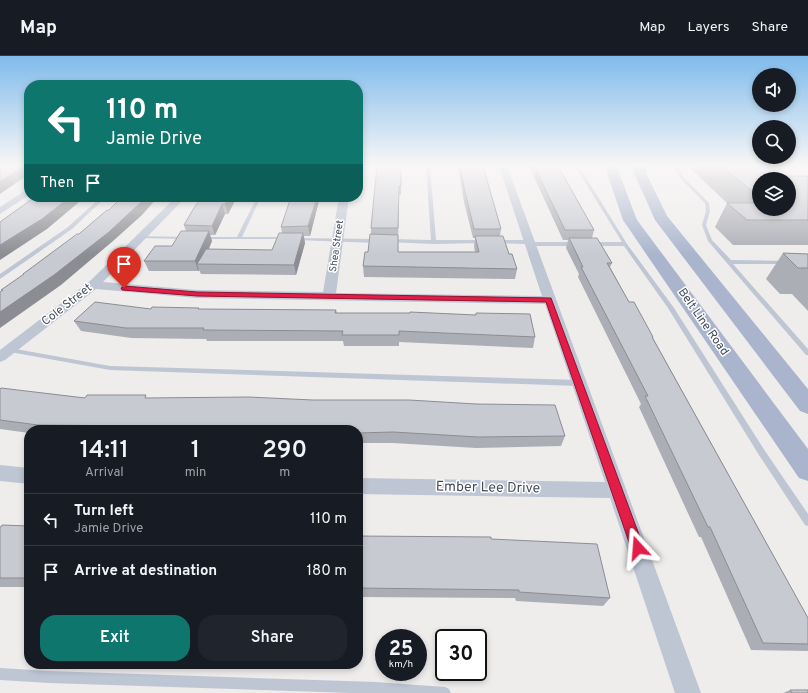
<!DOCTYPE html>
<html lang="en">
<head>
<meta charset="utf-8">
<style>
  :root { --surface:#171b24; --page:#20242c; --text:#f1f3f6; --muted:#9ea1a6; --line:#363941; --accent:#0f766e }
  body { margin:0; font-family:Overpass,sans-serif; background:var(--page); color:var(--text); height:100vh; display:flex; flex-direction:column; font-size:15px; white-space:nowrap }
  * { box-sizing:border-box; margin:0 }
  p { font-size:13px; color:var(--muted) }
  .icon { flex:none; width:22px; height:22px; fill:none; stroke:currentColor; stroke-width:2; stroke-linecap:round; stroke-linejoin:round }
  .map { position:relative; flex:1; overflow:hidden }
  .side { position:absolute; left:24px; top:369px; width:339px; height:244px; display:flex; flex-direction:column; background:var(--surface); border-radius:16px; box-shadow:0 2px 6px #0003 }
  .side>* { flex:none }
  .top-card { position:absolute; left:24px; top:24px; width:339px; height:122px; border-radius:16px; box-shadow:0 2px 6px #0003; background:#0f766e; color:#fff; overflow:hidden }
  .controls { position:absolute; left:752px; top:12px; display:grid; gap:8px }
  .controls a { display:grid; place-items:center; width:44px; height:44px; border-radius:50%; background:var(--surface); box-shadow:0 2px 6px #0003; font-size:20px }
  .speed { position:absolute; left:375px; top:573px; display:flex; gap:8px; font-size:20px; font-weight:700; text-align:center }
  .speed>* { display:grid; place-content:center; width:52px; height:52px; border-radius:50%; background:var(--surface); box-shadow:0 2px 6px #0003; line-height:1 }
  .speed small { font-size:10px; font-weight:400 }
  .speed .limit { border:2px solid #111; border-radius:6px; background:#fff; color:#111 }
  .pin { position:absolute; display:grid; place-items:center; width:34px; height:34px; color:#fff; margin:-41px -17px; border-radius:50% 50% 50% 0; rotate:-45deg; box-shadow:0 0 4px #0007 }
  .pin .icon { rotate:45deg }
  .me { position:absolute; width:44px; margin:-22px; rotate:341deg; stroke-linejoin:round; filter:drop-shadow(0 0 3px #0008) }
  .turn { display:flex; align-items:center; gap:14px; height:84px; padding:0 16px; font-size:18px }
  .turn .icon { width:52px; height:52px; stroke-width:2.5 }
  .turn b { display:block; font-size:28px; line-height:34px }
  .then { display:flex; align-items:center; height:38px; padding:0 16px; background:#0003; gap:8px; font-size:15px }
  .eta { display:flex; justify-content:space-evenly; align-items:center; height:68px; text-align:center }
  .eta b { font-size:24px; font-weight:600; line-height:28px }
  .action { display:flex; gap:8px; margin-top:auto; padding:8px 16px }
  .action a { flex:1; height:46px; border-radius:16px; background:var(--accent); color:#fff; font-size:16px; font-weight:600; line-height:46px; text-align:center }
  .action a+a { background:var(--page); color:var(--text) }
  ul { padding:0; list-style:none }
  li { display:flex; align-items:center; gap:12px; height:52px; padding:0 16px; border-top:1px solid var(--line) }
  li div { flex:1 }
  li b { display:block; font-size:15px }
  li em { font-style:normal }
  header { display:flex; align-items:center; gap:24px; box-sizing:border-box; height:56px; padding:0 20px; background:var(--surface); border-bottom:1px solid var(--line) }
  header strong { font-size:19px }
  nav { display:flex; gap:22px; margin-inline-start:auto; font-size:14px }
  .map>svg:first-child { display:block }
</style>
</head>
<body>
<header>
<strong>Map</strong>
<nav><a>Map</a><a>Layers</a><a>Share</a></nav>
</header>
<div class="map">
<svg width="808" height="637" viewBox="0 0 808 637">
  <rect width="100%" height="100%" fill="#efecec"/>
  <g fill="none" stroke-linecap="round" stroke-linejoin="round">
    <path fill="#bec5d3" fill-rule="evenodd" d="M426 110H430L436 184H484L486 185V187L434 188 388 186 387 185 390 183 431 184Z
      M575 110H579L627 188 674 252 765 395 808 458V470L805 469 759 399 668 252 624 190H592L589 188 592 186H622Z
      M677 110H681L679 114 684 122 709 147 710 155 706 169 712 184 731 204 788 205 789 206 786 208H733L808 293V299H806L708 185 702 169 706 155 705 147 682 124 675 114Z
      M101 141H106L72 173 0 223V218L68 171Z
      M257 141H261L242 181H285L287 182V183H200V181H237Z
      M138 180 185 181 187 182 185 183 140 182 138 181Z
      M294 182 377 183 380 185 377 187 296 184H294Z
      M496 184H529L531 186H576L579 188 576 190H529L527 189V188L494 187V185Z
      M8 292H10L110 310 578 324 582 327 578 330 110 314 10 296 7 294Z
      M0 612 49 615 376 626 445 631 449 633 451 637H352L49 627 0 624Z"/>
    <path fill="#bec5d3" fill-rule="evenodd" d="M499 110H507L701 637H675L610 442 358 438V422L605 426 545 248 197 242 96 233 5 304 0 306V294L89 226 176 141H186L103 226 197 234 323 236 339 141H349L336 237 542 240Z
      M29 132V139L0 158V151Z
      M0 409 29 412V428L0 425Z"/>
    <path fill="#aab5cd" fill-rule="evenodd" d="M607 110H619V117L637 164 808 393V425L799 422 623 164 607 117Z
      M634 110H646V117L667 160 808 333V358L800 355 655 164 634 117Z"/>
  </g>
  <path fill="#acaeb5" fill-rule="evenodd" d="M458 110H483L501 173 500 180 517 213 515 223 364 221 363 210 368 196 371 178V172L399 115H401V139H399L398 196H475L474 190 475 182H473L464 146Z
    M529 110H558L594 174 592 182 612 207 610 211 629 246 653 281V282L808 562V595L751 594 701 481H699L639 351 641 348 578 221 579 218 566 192 568 184H563Z
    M691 110H767L781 120H808V189H733L715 171 727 147 690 112ZM759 123 789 153H759Z
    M237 141 228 158H225L215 179H210L212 185 209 193 272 194 282 177 281 171 291 141H320L310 180H304L305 187 296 219 201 218 199 214 198 215H149L144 205 172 190 186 175 184 169 194 152Z
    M783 197 808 198V255L792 238H780L766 223Z
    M151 253H199L336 254 337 257 476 259V257L535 281 533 292 399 286V290H344L343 285H207L206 283 131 282 81 275 74 265Z
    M0 333 85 342H148L565 380 561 390 476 392 393 387H358V374H29V377L0 373Z
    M29 470V531H0V471Z
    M358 480 491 483 610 542 603 550 516 545 515 542 358 541Z
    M790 634 808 637H783Z"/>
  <path fill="#8c8d93" d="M23 110H29V118L0 138V126Z
    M70 141H85L47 173 0 204V189Z
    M146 141H158L142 159 113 185 61 229 0 272V256Z
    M229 141H237L228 158 225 148Z
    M317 141H320L310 180 308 170Z
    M222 148 225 158 215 179 212 170Z
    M209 175 212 185 202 208H197L199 214 198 215 195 205Z
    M303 177 305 187 296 219 294 209Z"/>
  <path fill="#c8cad2" stroke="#8c8d93" d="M0 110H23L0 126Z
    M377 110H399V115H401V130H399L398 172H371Z
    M460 110H483L501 173H474L465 136Z
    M534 110H558L594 174H565Z
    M722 110H767L781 120H808V164H747L727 147H759V153H789V123H759V141Z
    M35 141H70L42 163 0 189V166Z
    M122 141H146L138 149 109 176 54 219 0 256V236L3 234H1L24 218H23L77 178H79L107 154H109Z
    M202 141H229L225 148H222L212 170 184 169 194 152Z
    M291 141H317L308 170 281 171Z
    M181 175H209L195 205H144L155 190H172Z
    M279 177H303L294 209 197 208 206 193 272 194Z
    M370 178 398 179V196H479L475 180H503L509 198H512L517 213 363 210 365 196H368Z
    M569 182H597L612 207H607L629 246H634L653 281H652L808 562V588L763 587 710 471H708L645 340H648L581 211H583Z
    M783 197 808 198V212H798Z
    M95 246 151 253 152 251 199 252 198 253 336 254 335 257H410V256L476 259V257L530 258 535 281 399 275V279H342L343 275 203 274 204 272H126L74 265Z
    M1 332 85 342 87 339H146L145 342 248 341 313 344H409L476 348 555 349 565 380 478 381 393 376 358 377V374H236V373H145L146 370 38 369 0 364V333Z
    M2 469 29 470V522H0V471H1Z
    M358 480 491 481V483L597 488 610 542 519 536V534L358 532Z
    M790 634H808V637H792Z"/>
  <linearGradient id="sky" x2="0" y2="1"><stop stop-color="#7fbbeb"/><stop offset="0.55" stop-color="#f8f6f6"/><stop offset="1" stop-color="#f8f6f6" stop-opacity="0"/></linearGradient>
  <rect width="808" height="199" fill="url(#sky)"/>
  <path fill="#e11d48" stroke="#92132f" d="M124 230 197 236 551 242 644 492 642 496 638 498 633 496 631 492 546 246 197 240 122 234 121 232Z"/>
  <g text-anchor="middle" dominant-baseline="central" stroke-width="3" stroke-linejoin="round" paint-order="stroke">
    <g font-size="10" fill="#444c5a" stroke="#fff">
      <text transform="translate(337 190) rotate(-82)">Shea Street</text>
    </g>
    <g font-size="12" fill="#444c5a" stroke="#fff">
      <text transform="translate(67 249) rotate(-38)">Cole Street</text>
      <text transform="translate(703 266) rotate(55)">Belt Line Road</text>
    </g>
    <g font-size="14" fill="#444c5a" stroke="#fff">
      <text transform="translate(488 432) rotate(1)">Ember Lee Drive</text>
    </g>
  </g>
</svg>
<div class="controls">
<a><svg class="icon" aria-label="sound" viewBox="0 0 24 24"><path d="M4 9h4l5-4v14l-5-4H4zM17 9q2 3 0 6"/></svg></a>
<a><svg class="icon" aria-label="search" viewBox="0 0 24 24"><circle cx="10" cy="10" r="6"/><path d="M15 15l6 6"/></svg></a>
<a><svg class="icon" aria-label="layers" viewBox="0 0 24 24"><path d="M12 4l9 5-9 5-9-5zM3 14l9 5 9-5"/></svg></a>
</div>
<div class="speed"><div>25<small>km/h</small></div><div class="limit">30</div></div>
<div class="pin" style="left:124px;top:232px;background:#d93025"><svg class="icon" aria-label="arrive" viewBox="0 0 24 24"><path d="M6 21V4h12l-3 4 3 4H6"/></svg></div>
<svg class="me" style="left:638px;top:492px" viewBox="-20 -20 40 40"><path d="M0-17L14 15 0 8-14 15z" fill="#e11d48" stroke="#fff" stroke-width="4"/></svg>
<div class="top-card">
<div class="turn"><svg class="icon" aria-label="left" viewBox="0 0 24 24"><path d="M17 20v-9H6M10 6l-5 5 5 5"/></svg><div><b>110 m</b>Jamie Drive</div></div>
<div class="then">Then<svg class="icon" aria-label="arrive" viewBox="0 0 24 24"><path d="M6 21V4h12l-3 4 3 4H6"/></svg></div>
</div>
<section class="side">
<div class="eta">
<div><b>14:11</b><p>Arrival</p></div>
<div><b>1</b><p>min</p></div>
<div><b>290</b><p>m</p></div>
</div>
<ul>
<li><svg class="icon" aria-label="left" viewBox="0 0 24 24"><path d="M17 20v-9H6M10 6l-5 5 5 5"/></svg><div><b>Turn left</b><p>Jamie Drive</p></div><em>110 m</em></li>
<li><svg class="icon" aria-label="arrive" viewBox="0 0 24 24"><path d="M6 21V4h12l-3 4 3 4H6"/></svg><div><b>Arrive at destination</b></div><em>180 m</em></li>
</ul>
<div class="action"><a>Exit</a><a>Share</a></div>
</section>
</div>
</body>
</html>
